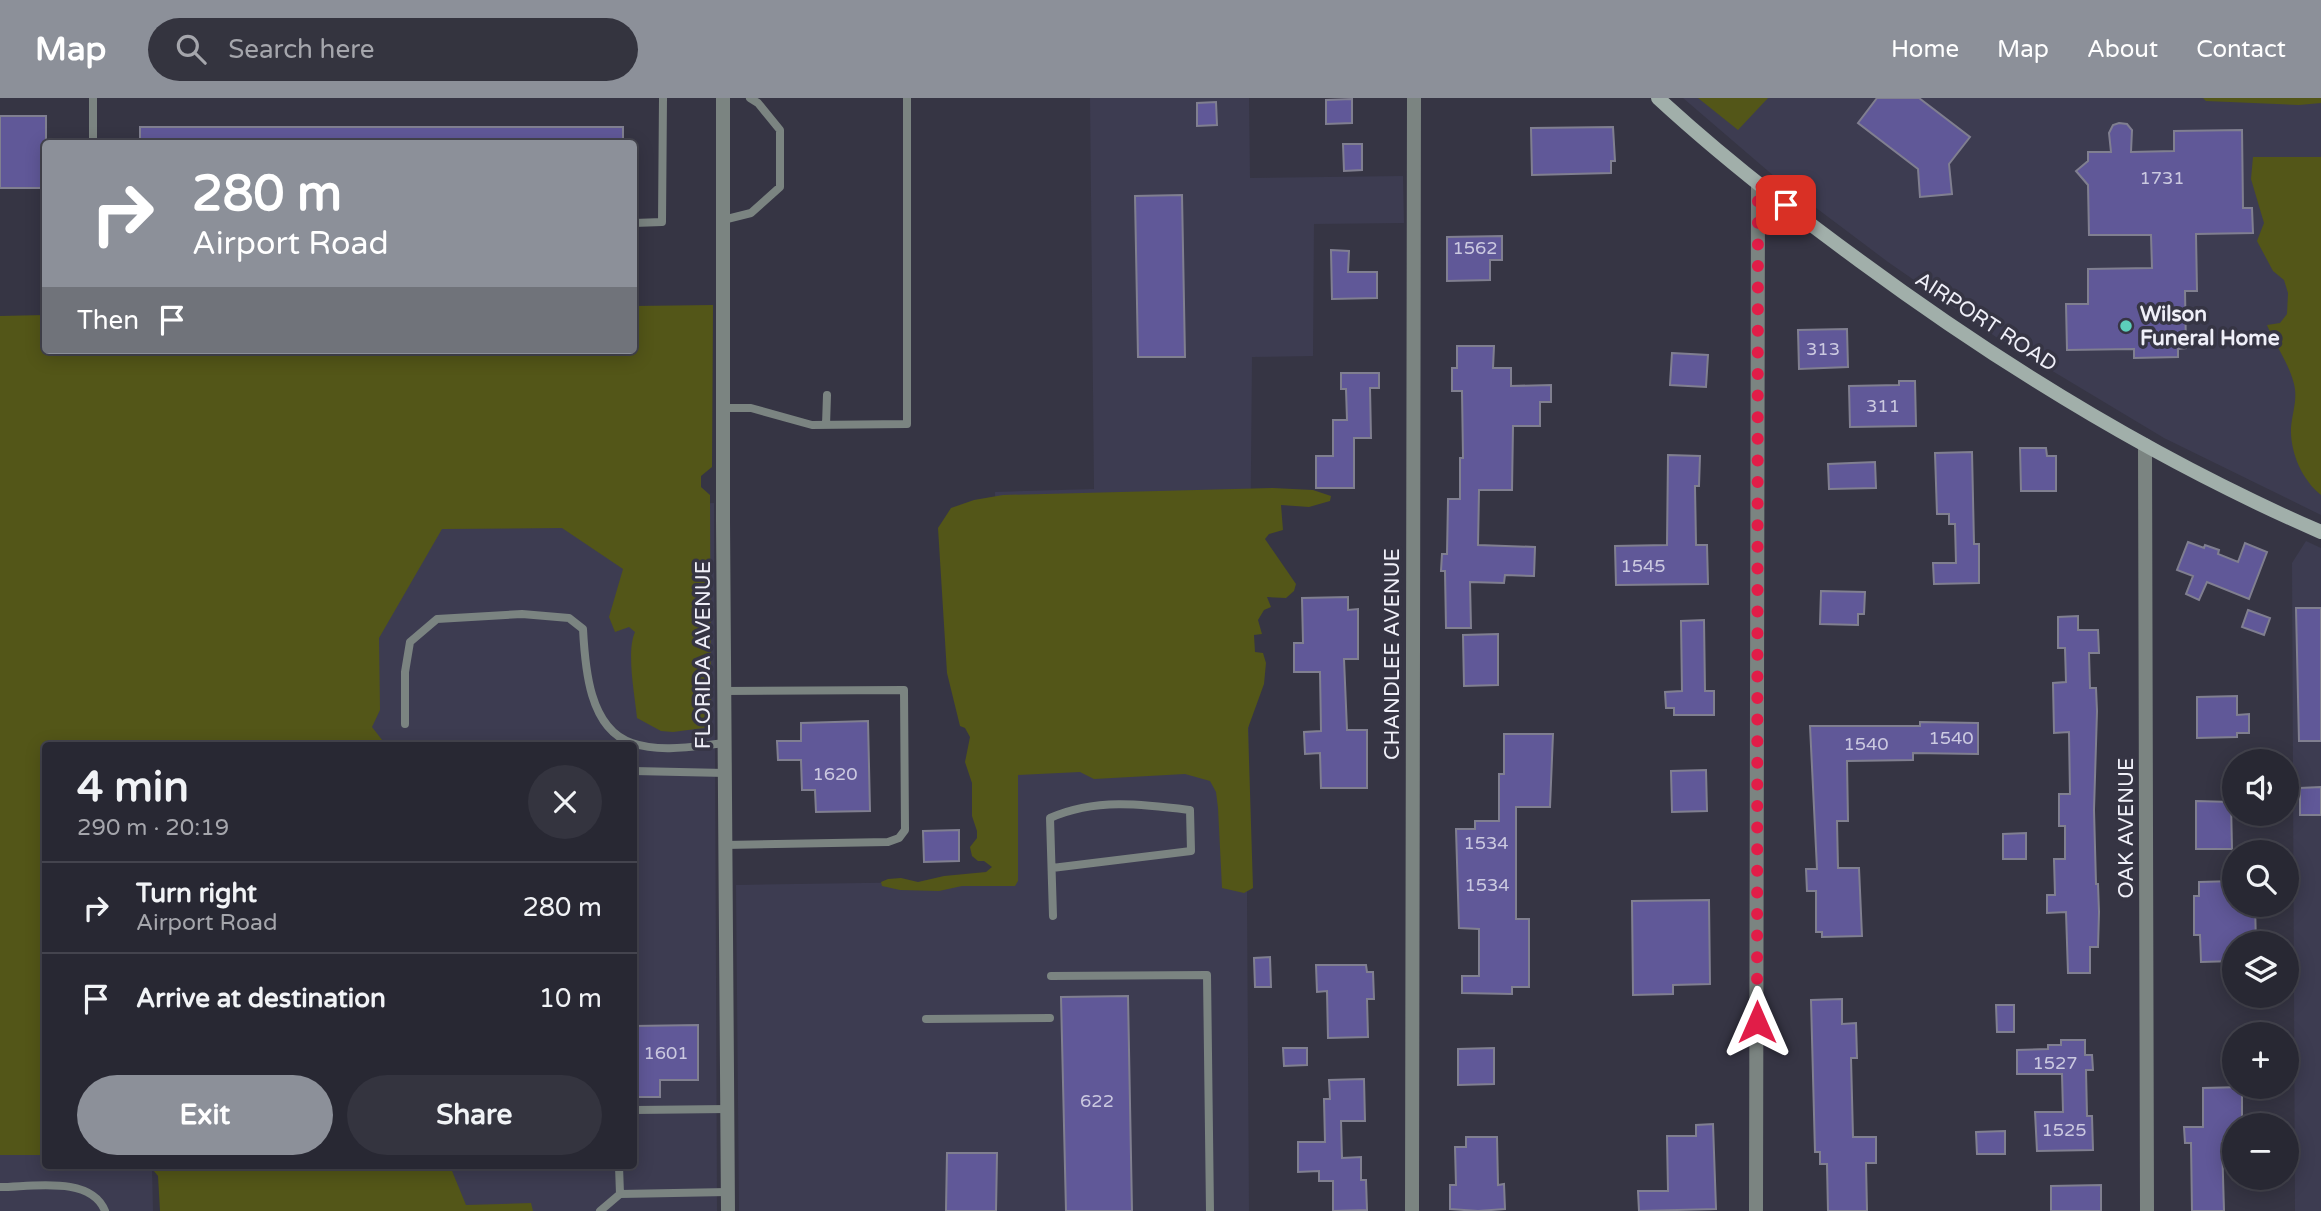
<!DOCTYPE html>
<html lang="en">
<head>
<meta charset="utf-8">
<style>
  :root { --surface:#282833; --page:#34343f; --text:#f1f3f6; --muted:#a5a6ac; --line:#44444e; --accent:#8c9099 }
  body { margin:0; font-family:"Varela Round",sans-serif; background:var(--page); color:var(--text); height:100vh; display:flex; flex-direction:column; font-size:26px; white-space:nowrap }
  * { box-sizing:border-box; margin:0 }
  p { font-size:23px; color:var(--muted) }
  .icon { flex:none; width:38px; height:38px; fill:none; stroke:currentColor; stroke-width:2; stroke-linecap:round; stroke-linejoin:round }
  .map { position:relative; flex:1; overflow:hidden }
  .drawer { position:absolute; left:42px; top:644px; width:595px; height:427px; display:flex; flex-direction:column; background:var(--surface); border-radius:7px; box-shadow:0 4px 18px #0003,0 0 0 2px var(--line) }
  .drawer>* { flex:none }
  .hud { position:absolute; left:42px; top:42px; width:595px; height:214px; border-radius:7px; box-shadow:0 4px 18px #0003,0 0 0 2px var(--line); background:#8c9099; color:#fff; overflow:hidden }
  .buttons { position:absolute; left:2222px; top:651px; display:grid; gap:14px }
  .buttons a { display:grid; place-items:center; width:77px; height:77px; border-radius:50%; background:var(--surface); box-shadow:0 4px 18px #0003,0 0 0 2px var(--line); font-size:35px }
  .pin { position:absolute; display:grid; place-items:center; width:60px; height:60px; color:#fff; margin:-30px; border-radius:14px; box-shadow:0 4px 10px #0006 }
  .me { position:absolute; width:77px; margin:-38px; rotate:0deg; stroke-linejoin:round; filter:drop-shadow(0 0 5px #0008) }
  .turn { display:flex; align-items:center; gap:24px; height:147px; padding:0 35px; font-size:32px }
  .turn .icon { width:91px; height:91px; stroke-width:2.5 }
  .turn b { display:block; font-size:49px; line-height:60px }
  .then { display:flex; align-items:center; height:66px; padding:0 35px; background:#0003; gap:14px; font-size:26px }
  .round { display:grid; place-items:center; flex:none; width:74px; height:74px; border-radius:37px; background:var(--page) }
  .overview { display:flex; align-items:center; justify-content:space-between; height:119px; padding:0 35px }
  h1 { font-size:42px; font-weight:700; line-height:52px }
  .cta { display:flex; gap:14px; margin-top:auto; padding:14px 35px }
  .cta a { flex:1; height:80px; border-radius:42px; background:var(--accent); color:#fff; font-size:28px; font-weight:700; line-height:80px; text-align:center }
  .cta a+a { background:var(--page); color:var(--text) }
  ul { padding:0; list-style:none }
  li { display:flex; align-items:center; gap:21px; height:91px; padding:0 35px; border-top:2px solid var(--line) }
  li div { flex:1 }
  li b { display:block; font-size:26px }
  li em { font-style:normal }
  header { display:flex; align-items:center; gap:42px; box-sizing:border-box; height:98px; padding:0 35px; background:var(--accent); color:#fff }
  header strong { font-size:33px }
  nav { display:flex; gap:38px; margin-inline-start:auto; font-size:24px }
  .search { width:490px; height:63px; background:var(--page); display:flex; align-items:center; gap:18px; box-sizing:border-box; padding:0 24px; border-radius:38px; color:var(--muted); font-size:26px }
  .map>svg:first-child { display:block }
</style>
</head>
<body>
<header>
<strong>Map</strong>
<div class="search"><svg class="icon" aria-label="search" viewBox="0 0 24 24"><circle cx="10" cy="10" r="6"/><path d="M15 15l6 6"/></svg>Search here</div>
<nav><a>Home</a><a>Map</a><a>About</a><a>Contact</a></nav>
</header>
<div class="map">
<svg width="2321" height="1113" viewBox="0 0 2321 1113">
  <rect width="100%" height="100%" fill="#363544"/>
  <path fill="#3d3c51" d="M1090 0H1249L1250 80 1403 78 1404 125 1314 126 1313 258 1252 259 1247 804 1249 1113H739L736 787 1000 783 995 394 1094 391Z
    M1683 0H2321V417L2164 340 1996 239 1888 164 1775 79Z
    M714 405 717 1113H368L367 1068H634V648L362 647 359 410Z
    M2306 443 2321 450V1113H2295L2292 465Z
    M45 1044 46 1068H152L153 1113H0V1045Z"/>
  <path fill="#535618" d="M1698 0H1768L1738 32Z
    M2203 0H2321V5L2299 7 2206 3Z
    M2253 59H2321V397C2302 382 2290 354 2291 330 2292 315 2298 301 2294 286 2289 265 2275 247 2267 227L2280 225 2287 216 2288 195 2284 182 2273 173 2257 143 2264 125 2251 81Z
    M713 207 712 369 701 378V389L710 397 711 629 673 634 661 633 637 620C635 598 626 554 635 534L629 529 615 534 609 519 623 471 562 430 442 431 379 540 380 612 372 629 386 647 46 648 45 1057H0V218L45 217 46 252H634V208Z
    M1273 390 1313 392 1331 398 1330 403 1309 409 1281 407 1283 432 1269 436 1265 441 1296 486 1294 493 1286 500 1267 499 1271 509 1264 512 1258 522 1262 536 1254 537 1255 554 1263 555 1266 565 1264 586 1248 630 1253 790 1244 795 1222 790 1218 710 1216 694 1210 683 1185 676 1094 681 1080 674 1018 677V783L1015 788H962L939 793 900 792 882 788 881 784 888 781 901 780 918 784 944 778 986 774 992 769 984 763H978L972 758 970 749 977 740V733L972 718V685L965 664 970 639 965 630 960 628 947 575 938 430 951 410 974 402 1003 397Z
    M150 1068H450L466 1107 531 1105 533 1113H160L158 1078Z"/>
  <path fill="#605898" stroke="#807f90" stroke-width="2" d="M1877 0H1919L1970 39 1949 66 1952 96 1920 99 1918 71 1858 25Z
    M1352 1V25L1326 26V2Z
    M1216 4 1217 27 1197 28V5Z
    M0 18H46V90H0Z
    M2119 25 2127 26 2132 32 2131 54 2174 53V33L2242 32 2243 110H2252L2253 135 2196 136 2197 193H2185L2186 250 2178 251V259L2134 260V251L2067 252 2066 206H2088V171L2152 170 2151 137H2089L2088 87 2076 73 2088 63V54H2111L2109 35 2113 27Z
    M140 29H623V46H140Z
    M1613 29 1615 63H1611V75L1532 77 1531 30Z
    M1343 46H1362V72L1344 73Z
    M1182 97 1185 259H1138L1135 98Z
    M1502 138V162H1490V182L1447 183V139Z
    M1331 152 1349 153 1348 174H1377V200L1332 201Z
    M1847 231 1848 269 1799 271 1798 232Z
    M1457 248H1494L1493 270H1511V288L1551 287V304H1540V328H1513L1512 392H1479L1478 447 1535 449 1534 478 1505 477 1504 485 1470 484 1471 530H1446L1445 473H1441L1442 456H1447L1448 401H1460V360H1463L1462 293H1452V270H1457Z
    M1672 255 1708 257 1706 289 1670 287Z
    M1341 275H1379V290H1370L1371 340H1354V390H1316V358H1333V322H1347L1346 291H1341Z
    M1899 283H1915L1916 328 1850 329 1849 288 1899 287Z
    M2020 350H2046L2047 358H2056V393H2021Z
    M1972 354 1974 446H1979V485L1934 486 1933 465H1956L1955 426H1949V416H1937L1935 355Z
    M1668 357 1700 358 1699 388H1695L1696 447H1707L1708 486 1616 487 1615 448 1667 447Z
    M1875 364 1876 390 1829 391 1828 366Z
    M2188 444 2204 450 2205 447 2219 452 2218 456 2238 464 2245 445 2267 454 2249 501 2207 484 2199 502 2186 496 2193 478 2177 472Z
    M1821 493 1865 494 1864 516H1858V527L1820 526Z
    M1348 499V512L1358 511V561H1344L1347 632H1367V690H1321L1320 655 1305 656 1304 634 1321 633 1320 574H1294V545H1303L1302 500Z
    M2296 510H2321V643H2299Z
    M2248 512 2270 520 2264 537 2242 529Z
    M2078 518V532H2098L2099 555H2089L2090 590H2096L2097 613 2094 712 2096 786H2098L2099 814 2098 849H2090V875H2068L2066 814 2047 815V797H2055L2054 761H2065V728H2059V696H2070L2069 634 2054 635 2053 585 2066 584 2065 550H2058V519Z
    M1704 522 1705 593H1714V617H1674V610H1666L1665 594 1682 593 1681 523Z
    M1498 536V587L1464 588 1463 537Z
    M2237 598V617L2249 616V635H2237V639L2197 640V599Z
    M868 623 870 713 816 714 815 692H802L801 662H778L777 643H801V625Z
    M1920 624 1978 625V656L1913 655V662L1847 663 1848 723H1837L1838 770H1859L1862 838 1822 839V834H1816V793H1807L1806 771H1817L1810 628H1920Z
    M1504 636H1553L1550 709H1516V821H1529V889H1512V896L1462 895V878H1479V831L1459 830 1456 731H1475V723H1499V676H1504Z
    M1706 672 1707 713 1672 714 1671 673Z
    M2321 689V717H2300V690Z
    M2196 703 2231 704 2232 751H2196Z
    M959 732V763L924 764 923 733Z
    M2026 735V761H2003V736Z
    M2235 783V807H2255L2256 845H2235V863L2201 864 2200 837H2194V798H2199V784Z
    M1709 802 1710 886 1673 887V896L1633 897 1632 803Z
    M1270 859 1271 889H1255L1254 860Z
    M1316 867H1366L1367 874H1373L1374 901H1367L1368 939 1328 940 1327 893 1317 894Z
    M1128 898 1132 1113H1066L1061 899Z
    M1842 901V926L1856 925 1857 960H1851L1853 1039H1876V1065H1866L1867 1113H1828L1827 1066H1820V1054H1815L1811 902Z
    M1996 907H2014V934H1997Z
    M698 927V982H660V999H634V928Z
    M2061 942H2085V957H2092L2093 972H2086L2087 1018H2092L2093 1052 2037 1053 2035 1014H2063L2062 976H2017V952L2048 951V947H2061Z
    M1283 950H1307V967L1284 968Z
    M1494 950V986L1458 987V951Z
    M1364 981 1365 1023H1341L1342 1060 1361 1059V1082H1366L1367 1112 1333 1113V1083H1319V1073L1298 1074V1044H1325L1324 1001H1330L1329 982Z
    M2242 989V1027H2235V1044H2222L2224 1113H2192L2191 1045H2185L2184 1029H2203V990Z
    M1713 1026 1716 1111 1639 1113 1638 1093H1668L1667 1038H1696V1027Z
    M2005 1033V1056H1977L1976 1034Z
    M1466 1039H1497L1498 1087 1504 1086 1505 1111 1478 1113 1450 1111V1087H1456L1455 1049H1466Z
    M947 1055H997L996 1113H946Z
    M2101 1087V1113H2051V1088Z"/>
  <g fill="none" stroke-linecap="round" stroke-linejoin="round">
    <path stroke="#7b8481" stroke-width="8" d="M93 46V0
      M723 122 751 115 780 89V32L758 5 750 0
      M634 125 662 124 663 0
      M723 310H751L812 327 907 326V0
      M826 327 827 297
      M724 593 904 592 905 732 899 740 888 744 725 747
      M405 626V574L410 544 437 521 522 516 569 520 583 531C585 569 589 631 632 645 661 655 695 648 725 645
      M634 673 725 675
      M1052 770 1191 753 1190 712C1142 706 1095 700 1050 720L1053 818
      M1051 878 1207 877 1210 1113
      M926 921 1050 920
      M634 1012 728 1011
      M619 1068 620 1096
      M0 1089C31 1089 91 1077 105 1113
      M600 1113 620 1096 728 1094"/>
    <path stroke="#7b8481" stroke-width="14" d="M723 0V423L728 1113
      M2145 347 2147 1113
      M1412 1113 1414 0
      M1756 1113 1758 86"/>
    <path stroke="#a1afaa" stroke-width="14" d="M1658 0C1722 59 1790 112 1860 163 2004 269 2157 363 2321 434"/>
  </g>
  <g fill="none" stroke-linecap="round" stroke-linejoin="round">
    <path stroke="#e11d48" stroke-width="12" stroke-dasharray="0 21.6" d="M1757 924 1758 86 1786 107"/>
  </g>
  <circle fill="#5ccebb" stroke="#363544" stroke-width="2.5" cx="2126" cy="228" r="7"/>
  <g text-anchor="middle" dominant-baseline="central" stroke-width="7" stroke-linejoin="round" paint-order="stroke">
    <g font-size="18" fill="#cbc9e0">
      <text x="2162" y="80">1731</text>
      <text x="1475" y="150">1562</text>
      <text x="1823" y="251">313</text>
      <text x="1883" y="308">311</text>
      <text x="1643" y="468">1545</text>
      <text x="1951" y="640">1540</text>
      <text x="1866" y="646">1540</text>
      <text x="835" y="676">1620</text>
      <text x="1486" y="745">1534</text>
      <text x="1487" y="787">1534</text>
      <text x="666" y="955">1601</text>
      <text x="2055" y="965">1527</text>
      <text x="1097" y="1003">622</text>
      <text x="2064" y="1032">1525</text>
    </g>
    <g font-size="21" font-weight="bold" fill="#efeff8" stroke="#363544" text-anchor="start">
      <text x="2140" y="216">Wilson<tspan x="2140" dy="24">Funeral Home</tspan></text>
    </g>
    <g font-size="21" fill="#efeff8" stroke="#363544">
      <text transform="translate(1986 224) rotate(33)">AIRPORT ROAD</text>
      <text transform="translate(1392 556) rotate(-90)">CHANDLEE AVENUE</text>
      <text transform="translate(703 557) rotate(-90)">FLORIDA AVENUE</text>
      <text transform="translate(2126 730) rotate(-90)">OAK AVENUE</text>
    </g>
  </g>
</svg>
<div class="buttons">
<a><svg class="icon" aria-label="sound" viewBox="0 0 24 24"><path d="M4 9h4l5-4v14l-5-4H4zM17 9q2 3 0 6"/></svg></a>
<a><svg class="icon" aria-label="search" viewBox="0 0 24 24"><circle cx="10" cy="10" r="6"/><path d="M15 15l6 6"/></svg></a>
<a><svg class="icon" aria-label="layers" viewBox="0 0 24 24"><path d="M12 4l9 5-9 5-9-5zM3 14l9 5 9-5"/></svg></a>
<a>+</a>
<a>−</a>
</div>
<div class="pin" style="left:1786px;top:107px;background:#d93025"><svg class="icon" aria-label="arrive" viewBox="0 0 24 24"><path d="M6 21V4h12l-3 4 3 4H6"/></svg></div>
<svg class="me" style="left:1757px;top:924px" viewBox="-20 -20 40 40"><path d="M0-17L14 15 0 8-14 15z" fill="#e11d48" stroke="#fff" stroke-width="4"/></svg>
<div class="hud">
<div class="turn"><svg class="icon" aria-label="right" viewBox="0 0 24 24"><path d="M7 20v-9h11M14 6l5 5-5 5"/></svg><div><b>280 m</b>Airport Road</div></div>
<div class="then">Then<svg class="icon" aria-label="arrive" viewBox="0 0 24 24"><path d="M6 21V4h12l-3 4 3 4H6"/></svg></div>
</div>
<section class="drawer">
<div class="overview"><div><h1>4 min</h1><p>290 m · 20:19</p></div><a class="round"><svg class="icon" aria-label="close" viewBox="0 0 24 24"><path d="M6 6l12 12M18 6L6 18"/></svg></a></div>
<ul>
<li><svg class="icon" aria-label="right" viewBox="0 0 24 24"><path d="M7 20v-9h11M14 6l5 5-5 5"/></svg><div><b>Turn right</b><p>Airport Road</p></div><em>280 m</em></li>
<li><svg class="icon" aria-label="arrive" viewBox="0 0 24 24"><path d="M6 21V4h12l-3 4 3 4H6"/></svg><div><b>Arrive at destination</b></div><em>10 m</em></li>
</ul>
<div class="cta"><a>Exit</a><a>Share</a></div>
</section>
</div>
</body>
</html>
